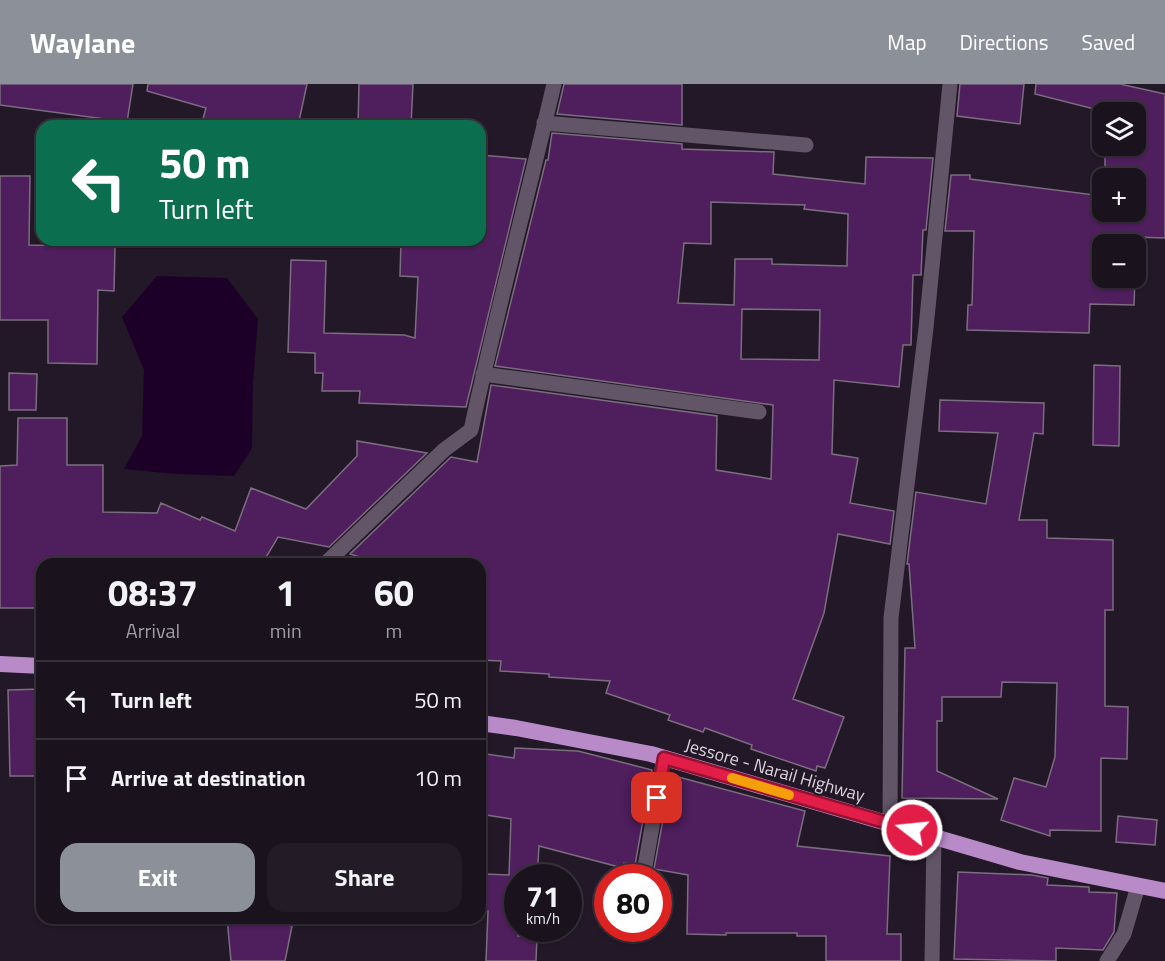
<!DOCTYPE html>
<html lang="en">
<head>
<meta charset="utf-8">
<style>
  :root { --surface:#1a121d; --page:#231b26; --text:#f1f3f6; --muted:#9f9ea4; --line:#38323b; --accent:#8c9099 }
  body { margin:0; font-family:"Titillium Web",sans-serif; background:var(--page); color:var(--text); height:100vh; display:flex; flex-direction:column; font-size:22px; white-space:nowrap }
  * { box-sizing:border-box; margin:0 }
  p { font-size:20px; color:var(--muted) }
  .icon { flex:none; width:33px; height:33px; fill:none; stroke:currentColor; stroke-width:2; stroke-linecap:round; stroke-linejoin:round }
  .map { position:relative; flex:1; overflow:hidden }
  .sheet { position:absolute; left:36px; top:474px; width:450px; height:366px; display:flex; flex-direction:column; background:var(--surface); border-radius:18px; box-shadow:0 2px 4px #0004,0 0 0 2px var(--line) }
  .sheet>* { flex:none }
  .banner { position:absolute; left:36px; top:36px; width:450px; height:126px; border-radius:18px; box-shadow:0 2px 4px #0004,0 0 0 2px var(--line); background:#0b6e4f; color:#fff; overflow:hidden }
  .fabs { position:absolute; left:1092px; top:18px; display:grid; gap:12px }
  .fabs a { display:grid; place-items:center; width:54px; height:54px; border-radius:12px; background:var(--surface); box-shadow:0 2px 4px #0004,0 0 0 2px var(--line); font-size:30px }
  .speed { position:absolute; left:504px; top:780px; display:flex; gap:12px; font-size:30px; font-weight:700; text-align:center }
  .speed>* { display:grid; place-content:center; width:78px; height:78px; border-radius:50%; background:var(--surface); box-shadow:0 2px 4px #0004,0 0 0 2px var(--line); line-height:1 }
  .speed small { font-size:15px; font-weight:400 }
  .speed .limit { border:9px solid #d22; background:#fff; color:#111 }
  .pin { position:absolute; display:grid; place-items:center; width:51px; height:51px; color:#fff; margin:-26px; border-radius:12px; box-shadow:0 3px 9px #0006 }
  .me { position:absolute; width:66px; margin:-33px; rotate:286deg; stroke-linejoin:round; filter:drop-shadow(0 0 4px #0008) }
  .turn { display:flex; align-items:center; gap:21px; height:126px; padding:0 24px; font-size:27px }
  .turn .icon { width:78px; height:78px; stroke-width:2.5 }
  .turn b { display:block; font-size:42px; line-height:51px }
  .eta { display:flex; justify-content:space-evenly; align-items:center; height:102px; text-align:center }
  .eta b { font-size:36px; font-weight:700; line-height:42px }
  .button { display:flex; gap:12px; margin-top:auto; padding:12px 24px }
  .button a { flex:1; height:69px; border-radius:18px; background:var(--accent); color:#fff; font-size:24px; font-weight:700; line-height:69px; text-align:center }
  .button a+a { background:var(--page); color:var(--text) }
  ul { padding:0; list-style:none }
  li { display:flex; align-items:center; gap:18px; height:78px; padding:0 24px; border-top:2px solid var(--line) }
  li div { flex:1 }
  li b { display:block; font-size:22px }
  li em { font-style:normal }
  header { display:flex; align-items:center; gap:36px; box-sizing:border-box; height:84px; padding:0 30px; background:var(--accent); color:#fff }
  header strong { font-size:28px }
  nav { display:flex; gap:33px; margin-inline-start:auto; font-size:21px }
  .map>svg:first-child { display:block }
</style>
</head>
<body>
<header>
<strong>Waylane</strong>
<nav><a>Map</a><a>Directions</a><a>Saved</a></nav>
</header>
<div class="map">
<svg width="1165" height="877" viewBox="0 0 1165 877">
  <rect width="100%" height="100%" fill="#231827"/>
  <path fill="#1d0027" d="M157 192 227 194 258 235 253 298 252 364 234 392 176 390 124 385 142 352 144 286 122 233Z"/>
  <path fill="#4f1e5d" stroke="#7b6d7f" stroke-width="1.5" fill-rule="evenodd" d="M0 0H133L127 38 0 21Z
    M148 0H307L298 42H201L206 24 147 7Z
    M359 0H413L411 42H358Z
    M564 0H682V41L557 30Z
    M960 0H1024L1020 40 957 32Z
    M1036 0H1120L1165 10V154L1136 153V172V160H1102V194H1135L1134 221 1090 220 1089 249 967 246 968 221H972L974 147H945L951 91H970V95L1102 112V104V128H1136V94H1105V62H1136V28H1106L1035 10Z
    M552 49 682 60V65L774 68 773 90 865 100 866 73 933 74 926 146H923L921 191H913L911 261H903L899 303 834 296 832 370 858 374 850 419 894 427 890 460 838 450 824 529 793 615 844 633 825 684 817 682 816 687 751 665 752 661 705 644 703 648 668 636 670 631 606 609 610 597 549 593V590L500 587 501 577 480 576V480H382L350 470 451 373 477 378 491 301 717 332 716 386 771 395 773 321 495 282 546 76H548ZM711 118 805 121 804 125 848 130 847 182 772 180V175H735L734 221 678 219 684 159 711 160ZM742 225 820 226 819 276 741 275Z
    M480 71 526 75 466 323 359 319 360 307H322L323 289H315V269L288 268 291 176 326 177 324 249 404 251 415 254 418 193 400 192 401 156H480Z
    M0 92H30L29 161 115 163 114 207 98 206 97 280 48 279V236H0Z
    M1094 281 1120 282 1119 362 1093 361Z
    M9 289 37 290 36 326H9Z
    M940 316 1044 319 1043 350 1034 349 1019 436H1047V454L1113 456V526H1105V622L1128 623 1127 675 1101 674V747L1050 746V752L1001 736 1014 694 1046 703 1055 673 1057 599 1002 598 1001 613H942V637H937V687L998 715 902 714 905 564H915L909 480H907L916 408 986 420 998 349 939 347Z
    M18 334H67V381H103V428L157 429 161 419 200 436 202 433 235 447 251 404 306 425 357 372V357L427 369 329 463 278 453 262 480H42V524H0V382L17 381Z
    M42 605V692H10L8 606Z
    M515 664 578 667 652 686 635 781 624 779 623 784 539 762 537 794H518V852L537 853 536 877H486L488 827H483L485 790 509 791 511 735 480 730V669L514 674Z
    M671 691 805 727 797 762 890 772 887 850H901V877H826V852H797V849H726V851L687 850 688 791 654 785Z
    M1118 732 1157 736 1155 761 1116 758Z
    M958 788 1032 791 1048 794 1047 801 1089 803V808L1117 809 1114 848 1103 866 1056 864V877L954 875Z
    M227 834H253L292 842 285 877H231Z"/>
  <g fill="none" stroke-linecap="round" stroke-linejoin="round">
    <path stroke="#625567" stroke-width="15" d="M544 39 806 61
      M483 290 759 328
      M325 480 444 366 471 346C496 230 527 115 554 0
      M890 740 891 534 926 244 950 0
      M643 794 664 674
      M932 877 934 753
      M1107 877 1124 850 1138 802"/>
    <path stroke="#b98ac8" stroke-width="16" d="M0 580 42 582
      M480 639 516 644 651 670 1020 778 1165 807"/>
  </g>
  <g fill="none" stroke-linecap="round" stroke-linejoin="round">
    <g stroke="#92132f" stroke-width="15">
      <path id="route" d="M657 714 664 674 912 746"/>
    </g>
    <use href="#route" stroke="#e11d48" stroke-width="10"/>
    <path stroke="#f59e0b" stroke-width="10" d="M732 694 789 711"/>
  </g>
  <g text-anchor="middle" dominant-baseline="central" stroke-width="4.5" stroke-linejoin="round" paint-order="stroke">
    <g font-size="18" fill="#dad2dc" stroke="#231827">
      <text transform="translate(775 686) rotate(16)">Jessore - Narail Highway</text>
    </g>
  </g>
</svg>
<div class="fabs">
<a><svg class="icon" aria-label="layers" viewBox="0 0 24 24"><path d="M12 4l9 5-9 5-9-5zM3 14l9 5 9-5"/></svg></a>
<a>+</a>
<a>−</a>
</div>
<div class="speed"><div>71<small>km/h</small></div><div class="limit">80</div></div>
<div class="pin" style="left:657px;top:714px;background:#d93025"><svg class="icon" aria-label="arrive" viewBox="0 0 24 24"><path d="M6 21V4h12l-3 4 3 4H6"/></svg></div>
<svg class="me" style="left:912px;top:746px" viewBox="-20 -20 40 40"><circle r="17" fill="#e11d48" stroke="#fff" stroke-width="3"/><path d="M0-11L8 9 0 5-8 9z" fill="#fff"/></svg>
<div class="banner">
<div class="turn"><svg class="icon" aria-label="left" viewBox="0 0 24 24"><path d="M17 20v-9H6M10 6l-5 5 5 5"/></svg><div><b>50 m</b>Turn left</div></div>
</div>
<section class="sheet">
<div class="eta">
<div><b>08:37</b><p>Arrival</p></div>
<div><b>1</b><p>min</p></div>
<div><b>60</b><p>m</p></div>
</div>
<ul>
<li><svg class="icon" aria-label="left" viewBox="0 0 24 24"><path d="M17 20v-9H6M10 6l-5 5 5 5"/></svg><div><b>Turn left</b></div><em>50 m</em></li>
<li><svg class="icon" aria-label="arrive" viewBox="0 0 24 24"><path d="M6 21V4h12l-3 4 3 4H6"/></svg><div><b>Arrive at destination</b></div><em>10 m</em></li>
</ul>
<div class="button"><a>Exit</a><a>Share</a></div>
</section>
</div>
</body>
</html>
